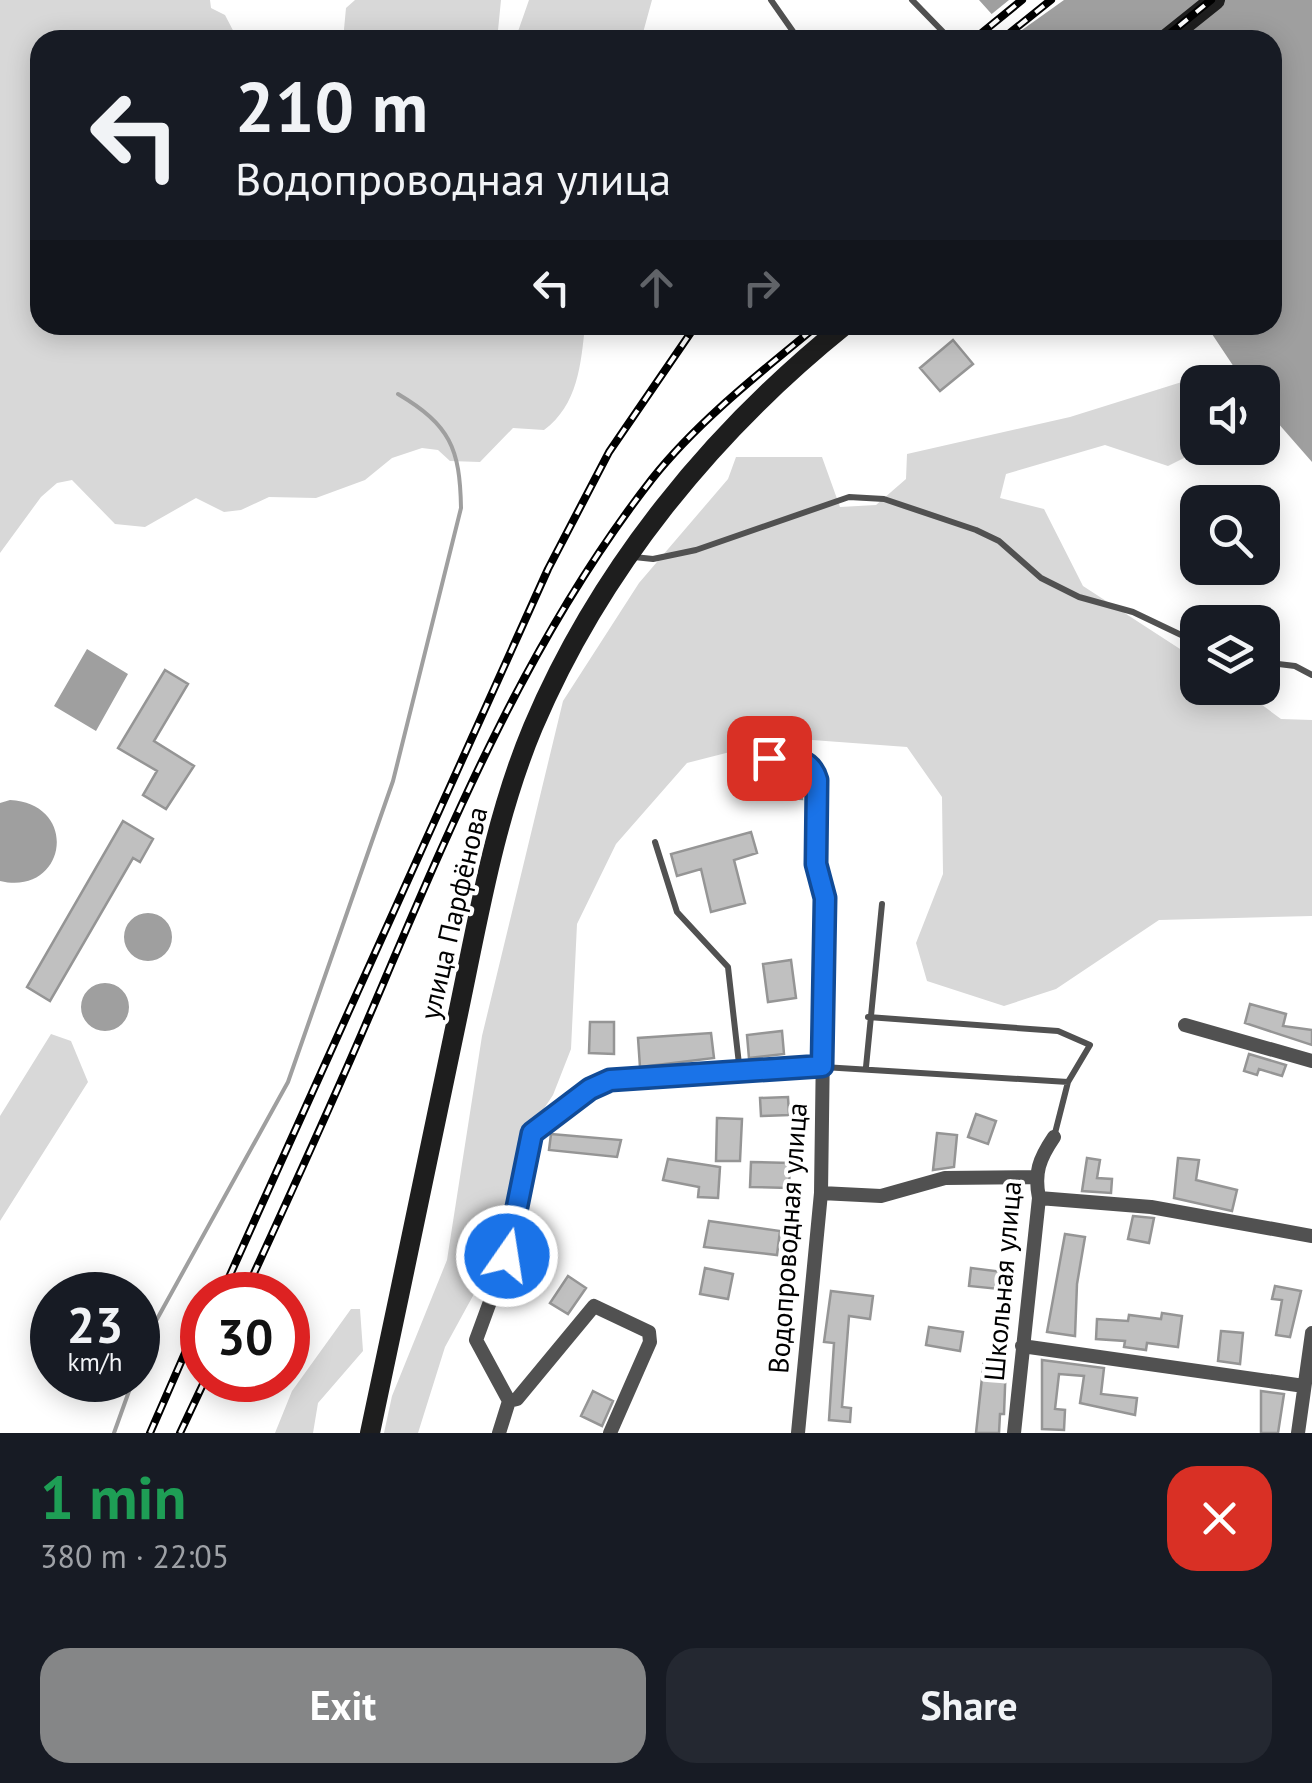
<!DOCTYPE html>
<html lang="en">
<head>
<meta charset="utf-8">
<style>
  :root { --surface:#171b24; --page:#242831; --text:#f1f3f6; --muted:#9ea1a6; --accent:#858687 }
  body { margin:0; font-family:"PT Sans",sans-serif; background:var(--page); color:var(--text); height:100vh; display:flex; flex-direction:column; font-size:38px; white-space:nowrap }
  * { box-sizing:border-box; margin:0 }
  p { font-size:32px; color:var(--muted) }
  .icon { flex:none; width:55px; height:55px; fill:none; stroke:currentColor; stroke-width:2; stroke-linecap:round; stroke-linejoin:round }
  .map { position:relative; height:1433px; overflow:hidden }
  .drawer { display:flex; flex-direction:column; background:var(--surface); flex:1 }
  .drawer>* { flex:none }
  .banner { position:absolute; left:30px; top:30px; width:1252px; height:305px; border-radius:30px; box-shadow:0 5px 25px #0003; background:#171b24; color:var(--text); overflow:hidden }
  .tools { position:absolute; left:1180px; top:365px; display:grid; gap:20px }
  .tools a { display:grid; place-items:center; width:100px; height:100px; border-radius:20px; background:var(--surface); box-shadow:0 5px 25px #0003; font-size:50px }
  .speed { position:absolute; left:30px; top:1272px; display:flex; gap:20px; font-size:50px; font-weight:700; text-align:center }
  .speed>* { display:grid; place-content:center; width:130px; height:130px; border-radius:50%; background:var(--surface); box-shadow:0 5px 25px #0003; line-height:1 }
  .speed small { font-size:25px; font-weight:400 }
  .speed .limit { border:15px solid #d22; background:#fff; color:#111 }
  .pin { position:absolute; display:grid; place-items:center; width:85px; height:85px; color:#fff; margin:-42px; border-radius:20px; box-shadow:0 5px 15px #0006 }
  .me { position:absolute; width:110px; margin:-55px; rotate:13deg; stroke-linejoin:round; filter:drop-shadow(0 0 8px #0008) }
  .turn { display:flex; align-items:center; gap:35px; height:210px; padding:0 40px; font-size:45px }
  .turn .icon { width:130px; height:130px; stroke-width:2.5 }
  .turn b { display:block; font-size:70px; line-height:85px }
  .lanes { display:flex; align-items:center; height:95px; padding:0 40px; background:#0003; justify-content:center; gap:50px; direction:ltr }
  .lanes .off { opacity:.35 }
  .round { display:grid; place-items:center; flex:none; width:105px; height:105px; border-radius:30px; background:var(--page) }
  .head { display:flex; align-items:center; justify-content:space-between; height:170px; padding:0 40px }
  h1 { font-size:60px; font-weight:800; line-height:75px; color:#1e9e55 }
  .action { display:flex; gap:20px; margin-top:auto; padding:20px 40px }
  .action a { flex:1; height:115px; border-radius:30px; background:var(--accent); color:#fff; font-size:40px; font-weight:800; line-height:115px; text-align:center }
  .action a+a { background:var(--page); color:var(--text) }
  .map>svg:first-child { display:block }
</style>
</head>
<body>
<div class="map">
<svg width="1312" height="1433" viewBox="0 0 1312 1433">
  <rect width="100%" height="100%" fill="#fff"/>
  <path fill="#d8d8d8" d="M0 0H210L211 8 225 15 238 40H40V325H585C581 364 578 405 544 430L513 428 480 462 450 461 438 450 422 448 392 458 365 480 316 498 269 497 241 510 224 512 196 498 145 527 115 524 72 480 57 483 41 497 0 553Z
    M355 0H501L497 40H343L346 8Z
    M529 0H652L641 40H515Z
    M1217 371 1225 382H1198V448H1204L1168 466 1105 445 1006 474 1000 498 1044 509 1083 586 1197 660 1198 688H1239L1281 719 1312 720V916L1159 920 1056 989 1004 1006 927 981 916 943 943 874 942 797 907 747 785 738 687 763 616 844 577 924 571 1049 553 1095 527 1134 510 1228 445 1347 418 1433H384L392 1396 447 1260 482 1036 563 701 639 583 728 479 736 457H822L840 507 876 505 906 479 907 454 1070 417Z
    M51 1034 71 1041 88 1082 0 1221V1116Z
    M351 1309H360L363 1351 318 1403 313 1433H275L292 1391Z"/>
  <path fill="#9f9f9f" d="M979 0H1312V462L1263 406 1262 382H1244L1206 325H1272V40H1015Z
    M87 649 128 674 96 731 54 706Z
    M10 800C81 804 66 897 0 881V803Z
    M124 937a24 24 0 1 1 48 0a24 24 0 1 1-48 0Z
    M81 1007a24 24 0 1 1 48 0a24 24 0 1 1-48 0Z"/>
  <path fill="#fff" d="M1009 0H1064L1008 40 988 17Z"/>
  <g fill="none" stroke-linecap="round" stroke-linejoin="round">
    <path stroke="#9f9f9f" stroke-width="4" d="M138 1366 146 1339 288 1082 393 781 461 508C460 448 450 425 398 394
      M114 1433 133 1380"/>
  </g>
  <path fill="#c0c0c0" stroke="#959595" stroke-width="2.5" d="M953 340 973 364 940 391 920 368Z
    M165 670 188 684 154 741 194 766 166 809 143 795 157 771 118 748Z
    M762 773 801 775 802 799 761 797Z
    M123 821 153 839 140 862 133 858 50 1001 27 987Z
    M751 832 757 853 734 860 745 903 711 912 701 869 677 876 671 854Z
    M791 960 796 998 768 1002 763 964Z
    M1250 1004 1286 1014 1283 1026 1312 1030V1045L1245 1023Z
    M590 1022H614V1054L589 1053Z
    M782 1031 784 1054 749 1058 747 1035Z
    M711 1033 714 1058 640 1067 638 1038Z
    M1249 1054 1286 1065 1282 1076 1259 1069 1257 1075 1244 1071Z
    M788 1097 789 1115 761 1116 760 1098Z
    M976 1114 996 1121 988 1144 968 1137Z
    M717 1118 742 1119 740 1161H716Z
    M937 1133 957 1135 954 1167 933 1170Z
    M551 1134 621 1140 617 1157 549 1150Z
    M1087 1158 1100 1160 1097 1178 1112 1179 1111 1193 1082 1191Z
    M1178 1158 1199 1160 1196 1180 1237 1190 1232 1211 1174 1198Z
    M668 1159 720 1167 718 1198 698 1197 699 1187 663 1180Z
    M751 1162 790 1163 789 1188 750 1187Z
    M1133 1216 1154 1218 1149 1243 1128 1239Z
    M709 1221 780 1231 777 1255 704 1247Z
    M1065 1234 1085 1237 1077 1284 1075 1336 1047 1332Z
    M521 1249 541 1258 535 1273 523 1269 517 1285 509 1281Z
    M705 1268 733 1274 728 1299 700 1294Z
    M971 1268 1011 1273 1009 1290 969 1286Z
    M568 1276 586 1288 568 1314 550 1303Z
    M1275 1286 1301 1291 1290 1337 1276 1335 1282 1300 1272 1299Z
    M831 1291 873 1296 870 1319 849 1316 842 1407 851 1408 850 1422 829 1420 834 1343 824 1342Z
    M1162 1313 1182 1316 1178 1347 1147 1343 1146 1350 1124 1347 1125 1341 1096 1339 1097 1319 1128 1321 1129 1315 1161 1319Z
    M929 1327 963 1332 960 1351 926 1345Z
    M1221 1331 1243 1333 1240 1364 1218 1361Z
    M984 1359 1006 1361 1004 1414H1000L999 1433H976Z
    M1042 1360 1104 1368 1101 1394 1137 1398 1135 1415 1080 1403 1084 1376 1059 1374 1055 1409 1065 1410 1064 1430 1042 1429Z
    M593 1391 613 1401 602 1426 581 1416Z
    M1261 1391 1284 1394 1278 1433H1261Z"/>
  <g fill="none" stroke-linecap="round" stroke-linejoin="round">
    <path stroke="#515151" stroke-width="6" d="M771 0 799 40
      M912 0 951 40
      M634 557 653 559 696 550 849 497 884 499 976 530 999 541 1041 578 1079 597 1133 612 1198 643
      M1262 662 1295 666 1312 675
      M655 842 677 912 728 967 740 1073
      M868 1017 1058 1031 1090 1045 1068 1082
      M823 1067 1068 1082 1054 1137
      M866 1067 882 904"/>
    <path stroke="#515151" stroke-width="14" d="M735 756C762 757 808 750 817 780L816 864 825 898 821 1193 798 1433
      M1185 1025 1312 1061
      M821 1193 881 1196 945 1178 1035 1177
      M1039 1198 1151 1207 1312 1236
      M1022 1346 1304 1386
      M499 1433 509 1401
      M610 1433 650 1342 649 1332 594 1306 517 1399 509 1401 476 1340 513 1239 532 1133 589 1089 610 1080 822 1067
      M1014 1433 1039 1198C1034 1173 1039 1159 1054 1137
      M1298 1433 1312 1333"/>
    <path stroke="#1e1e1e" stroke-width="20" d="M1165 40 1215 0
      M370 1433C399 1295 429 1157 457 1019 478 920 494 820 533 727 600 569 712 432 845 325"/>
    <g stroke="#000" stroke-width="8">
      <path id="rail" d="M973 40 1022 0
        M1001 40 1051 0
        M1162 40 1211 0
        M221 1295 548 569 609 452 696 325
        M244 1295C285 1206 326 1117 365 1026 446 837 524 643 652 479 698 421 761 372 818 325
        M150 1433 202 1314
        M180 1433 205 1380"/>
    </g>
    <use href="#rail" stroke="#fff" stroke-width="4" stroke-dasharray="11" stroke-linecap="butt"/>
  </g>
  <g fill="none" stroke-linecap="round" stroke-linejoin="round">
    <g stroke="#114b97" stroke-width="25">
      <path id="route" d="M507 1256 532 1133 590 1089 610 1080 822 1066 825 898 816 864 817 780C810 756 791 759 769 758"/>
    </g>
    <use href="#route" stroke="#1a73e8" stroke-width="18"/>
  </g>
  <g text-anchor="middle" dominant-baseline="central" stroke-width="8" stroke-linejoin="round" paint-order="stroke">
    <g font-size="28" fill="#000" stroke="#fff">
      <text transform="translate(453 913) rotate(-77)">улица Парфёнова</text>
      <text transform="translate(787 1238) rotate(-86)">Водопроводная улица</text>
      <text transform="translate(1002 1281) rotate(-85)">Школьная улица</text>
    </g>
  </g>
</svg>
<div class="tools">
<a><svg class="icon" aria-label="sound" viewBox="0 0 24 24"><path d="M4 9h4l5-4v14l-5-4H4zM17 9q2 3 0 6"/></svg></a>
<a><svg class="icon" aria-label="search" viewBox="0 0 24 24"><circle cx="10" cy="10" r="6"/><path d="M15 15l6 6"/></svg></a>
<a><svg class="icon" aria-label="layers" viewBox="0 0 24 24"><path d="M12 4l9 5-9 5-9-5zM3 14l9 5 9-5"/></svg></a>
</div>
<div class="speed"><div>23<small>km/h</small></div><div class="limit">30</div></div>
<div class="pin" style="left:769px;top:758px;background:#d93025"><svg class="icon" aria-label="arrive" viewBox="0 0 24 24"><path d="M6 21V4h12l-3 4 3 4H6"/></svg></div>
<svg class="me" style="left:507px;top:1256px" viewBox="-20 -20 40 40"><circle r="17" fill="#1a73e8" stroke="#fff" stroke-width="3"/><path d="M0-11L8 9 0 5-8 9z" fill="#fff"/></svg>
<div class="banner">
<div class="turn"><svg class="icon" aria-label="left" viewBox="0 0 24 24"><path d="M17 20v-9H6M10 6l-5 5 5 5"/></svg><div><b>210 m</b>Водопроводная улица</div></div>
<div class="lanes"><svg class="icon" aria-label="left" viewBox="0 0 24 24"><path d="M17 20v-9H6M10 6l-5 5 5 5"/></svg><svg class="icon off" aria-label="ahead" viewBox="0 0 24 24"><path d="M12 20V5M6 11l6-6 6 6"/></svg><svg class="icon off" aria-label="right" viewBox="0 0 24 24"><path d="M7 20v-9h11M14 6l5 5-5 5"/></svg></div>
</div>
</div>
<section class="drawer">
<div class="head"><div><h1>1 min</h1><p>380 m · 22:05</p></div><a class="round" style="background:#d93025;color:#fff"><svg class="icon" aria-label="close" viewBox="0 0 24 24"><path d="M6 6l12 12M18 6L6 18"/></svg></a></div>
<div class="action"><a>Exit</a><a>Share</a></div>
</section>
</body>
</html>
